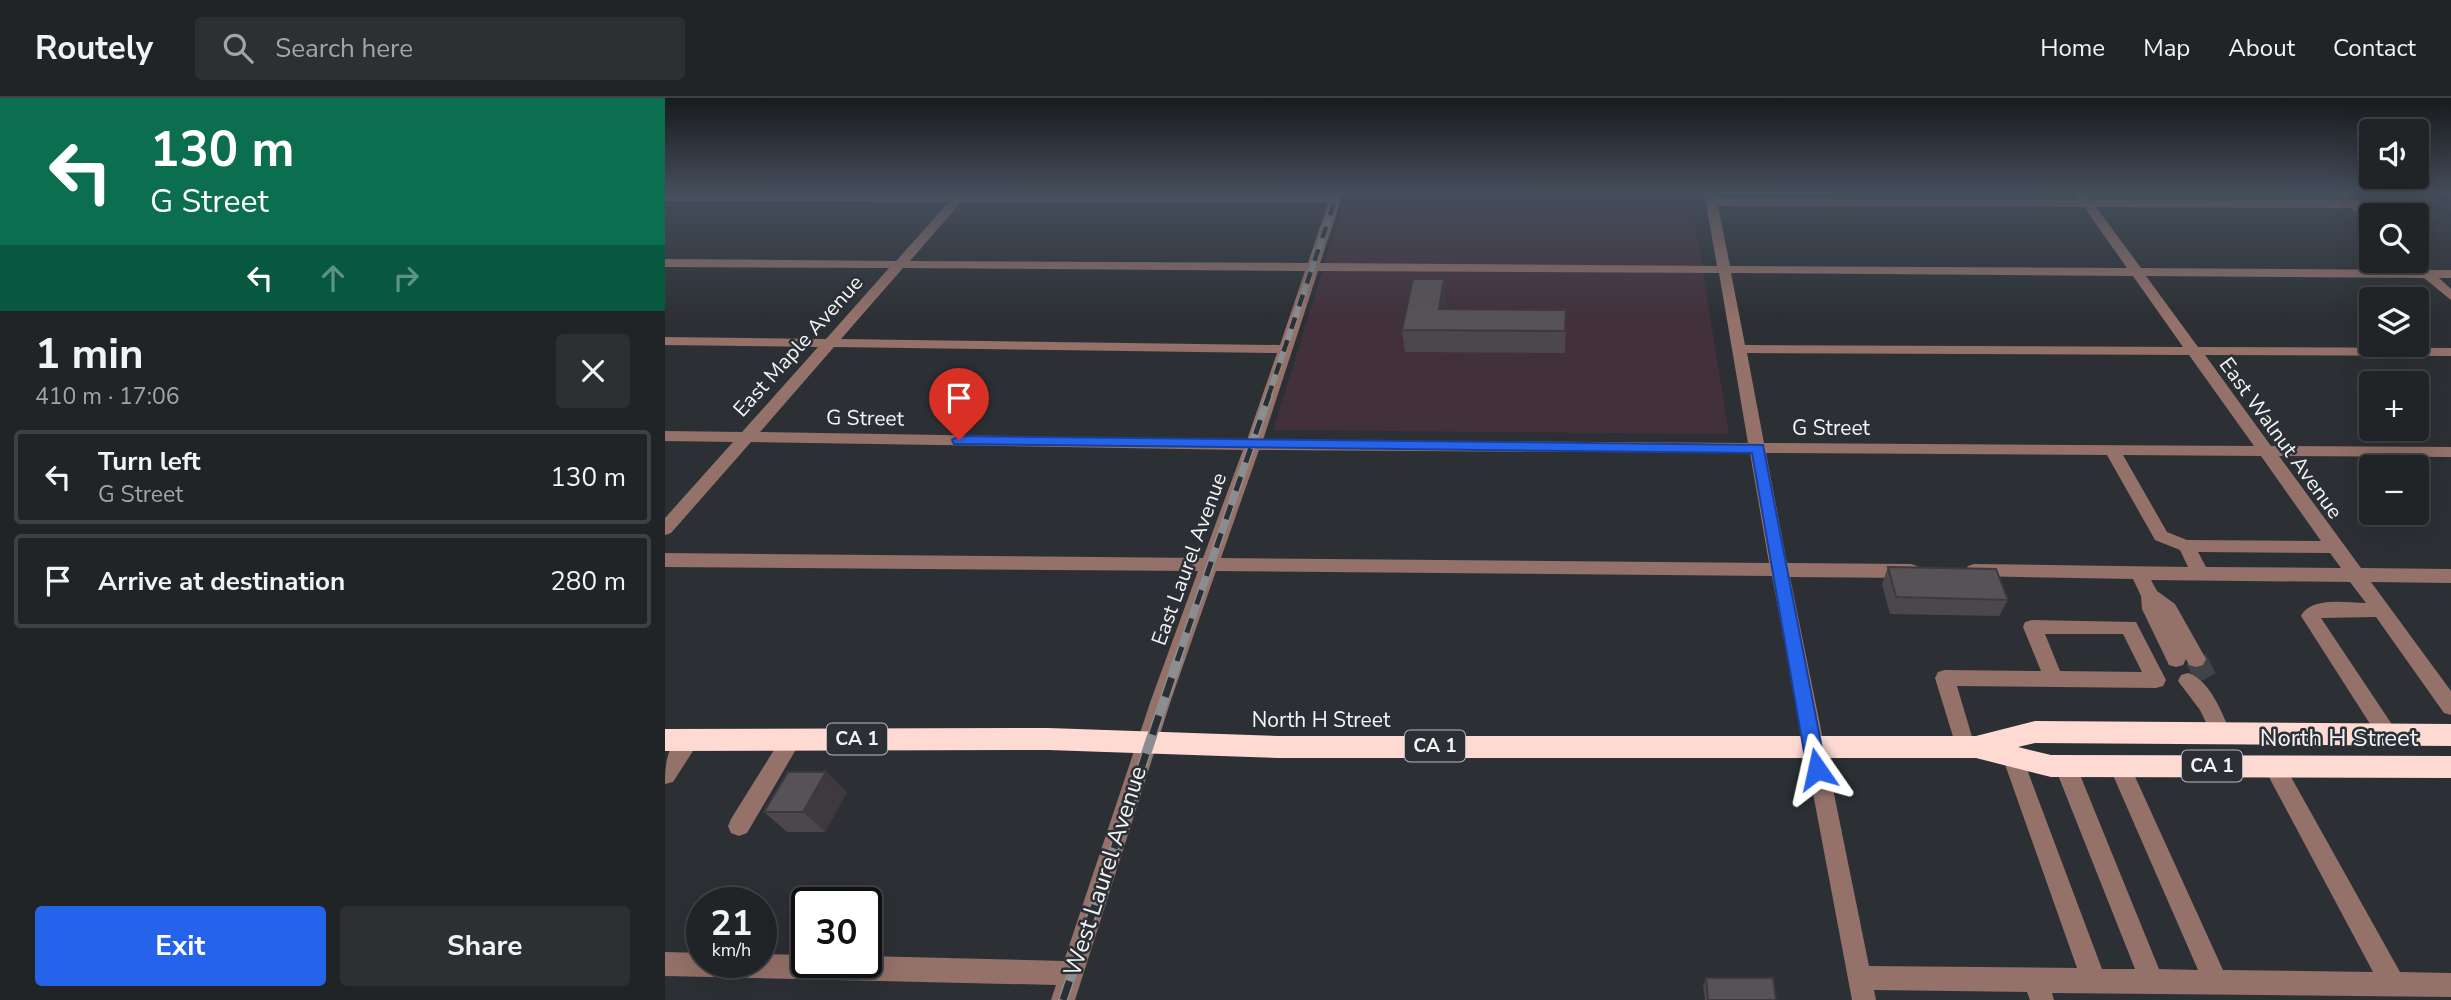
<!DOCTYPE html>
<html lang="en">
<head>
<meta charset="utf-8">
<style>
  :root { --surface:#212427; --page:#2d3033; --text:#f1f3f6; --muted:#a2a4a7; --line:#3e4144; --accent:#2563eb }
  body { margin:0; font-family:"Nunito Sans",sans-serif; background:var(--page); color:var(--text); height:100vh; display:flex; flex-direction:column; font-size:26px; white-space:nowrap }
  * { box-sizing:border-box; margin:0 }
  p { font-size:23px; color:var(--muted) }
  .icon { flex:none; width:38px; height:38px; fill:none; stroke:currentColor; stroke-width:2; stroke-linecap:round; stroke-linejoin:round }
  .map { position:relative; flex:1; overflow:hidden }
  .side { display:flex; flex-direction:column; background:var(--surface); width:665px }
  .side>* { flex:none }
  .guide { background:#0b6e4f; color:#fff; overflow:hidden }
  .buttons { position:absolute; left:1694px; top:21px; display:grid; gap:14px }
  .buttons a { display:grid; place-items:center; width:70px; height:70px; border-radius:7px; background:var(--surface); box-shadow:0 7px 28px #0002,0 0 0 2px var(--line); font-size:35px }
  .speed { position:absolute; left:21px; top:789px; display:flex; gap:14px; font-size:35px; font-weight:700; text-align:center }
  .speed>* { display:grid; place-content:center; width:91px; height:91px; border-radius:50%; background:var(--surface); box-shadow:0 7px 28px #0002,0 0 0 2px var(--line); line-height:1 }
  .speed small { font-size:18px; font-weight:400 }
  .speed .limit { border:4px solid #111; border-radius:10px; background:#fff; color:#111 }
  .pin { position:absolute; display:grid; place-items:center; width:60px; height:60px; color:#fff; margin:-72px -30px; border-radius:50% 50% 50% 0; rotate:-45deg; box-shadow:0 0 7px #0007 }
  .pin .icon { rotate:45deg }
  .me { position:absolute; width:77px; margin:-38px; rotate:349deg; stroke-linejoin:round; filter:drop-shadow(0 0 5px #0008) }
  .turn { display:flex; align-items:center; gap:24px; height:147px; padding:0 35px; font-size:32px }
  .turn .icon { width:91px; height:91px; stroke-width:2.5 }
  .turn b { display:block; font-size:49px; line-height:60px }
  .lanes { display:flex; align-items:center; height:66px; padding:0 35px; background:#0003; justify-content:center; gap:35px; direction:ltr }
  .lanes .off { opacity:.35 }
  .round { display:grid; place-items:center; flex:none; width:74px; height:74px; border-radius:7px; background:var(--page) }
  .overview { display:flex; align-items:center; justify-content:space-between; height:119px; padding:0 35px }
  h1 { font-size:42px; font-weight:700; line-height:52px }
  .primary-button { display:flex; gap:14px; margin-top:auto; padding:14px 35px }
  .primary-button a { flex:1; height:80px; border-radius:7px; background:var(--accent); color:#fff; font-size:28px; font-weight:700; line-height:80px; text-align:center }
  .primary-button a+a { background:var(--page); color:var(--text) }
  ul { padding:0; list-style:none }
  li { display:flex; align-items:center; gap:21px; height:94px; margin:0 14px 10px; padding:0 21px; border:4px solid var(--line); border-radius:7px }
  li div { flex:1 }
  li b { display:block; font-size:26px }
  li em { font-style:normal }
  header { display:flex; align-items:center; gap:42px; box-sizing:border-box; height:98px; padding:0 35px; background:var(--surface); border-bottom:2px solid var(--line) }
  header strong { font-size:33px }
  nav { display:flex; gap:38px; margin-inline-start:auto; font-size:24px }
  .search { width:490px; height:63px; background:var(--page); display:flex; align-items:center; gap:18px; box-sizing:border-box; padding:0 24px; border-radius:7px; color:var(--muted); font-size:26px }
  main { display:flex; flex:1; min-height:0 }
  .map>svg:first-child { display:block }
</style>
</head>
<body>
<header>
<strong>Routely</strong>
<div class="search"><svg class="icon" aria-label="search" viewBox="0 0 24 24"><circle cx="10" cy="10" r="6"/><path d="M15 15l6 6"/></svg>Search here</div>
<nav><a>Home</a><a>Map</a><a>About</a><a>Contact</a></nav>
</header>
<main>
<section class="side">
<div class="guide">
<div class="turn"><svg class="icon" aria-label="left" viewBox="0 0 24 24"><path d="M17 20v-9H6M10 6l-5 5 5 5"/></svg><div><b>130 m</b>G Street</div></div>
<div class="lanes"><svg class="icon" aria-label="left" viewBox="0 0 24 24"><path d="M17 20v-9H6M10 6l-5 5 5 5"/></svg><svg class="icon off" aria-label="ahead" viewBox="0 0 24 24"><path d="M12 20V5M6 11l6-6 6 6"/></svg><svg class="icon off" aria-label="right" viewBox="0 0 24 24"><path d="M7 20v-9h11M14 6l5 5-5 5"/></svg></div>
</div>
<div class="overview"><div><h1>1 min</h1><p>410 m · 17:06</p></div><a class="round"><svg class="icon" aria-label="close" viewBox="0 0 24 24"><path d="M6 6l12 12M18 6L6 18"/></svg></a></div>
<ul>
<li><svg class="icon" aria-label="left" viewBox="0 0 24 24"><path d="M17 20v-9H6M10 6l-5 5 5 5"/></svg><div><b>Turn left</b><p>G Street</p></div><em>130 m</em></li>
<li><svg class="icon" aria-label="arrive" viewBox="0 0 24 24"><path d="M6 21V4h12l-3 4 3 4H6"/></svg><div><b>Arrive at destination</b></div><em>280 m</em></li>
</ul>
<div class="primary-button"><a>Exit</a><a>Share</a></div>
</section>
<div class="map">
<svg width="1786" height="902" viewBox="0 0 1786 902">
  <rect width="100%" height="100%" fill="#2c3034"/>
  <path fill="#42313b" d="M682 94H1025L1064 336 608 332Z"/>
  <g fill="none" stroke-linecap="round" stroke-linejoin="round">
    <path stroke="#404448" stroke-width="22" stroke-dasharray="22 11" stroke-linecap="butt" d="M1531 561 1542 582"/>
    <path fill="#947169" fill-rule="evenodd" d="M293 94H301L302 97 666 98 667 94H679L655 165 1052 168 1039 94H1051L1052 100 1414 102 1408 94H1420L1426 102H1678L1670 94H1683L1708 117 1706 126 1686 110 1431 109 1476 170 1751 172 1743 163H1752V160L1766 172H1786V180H1774L1786 191V202L1759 180 1481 178 1533 249 1786 250V258L1540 257 1606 348 1786 349V359L1614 358 1696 470 1786 471V485L1706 484 1786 593V617L1779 615 1711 519 1656 520 1730 631 1733 637 1730 643 1723 646 1716 643 1636 518C1647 498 1681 505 1701 505L1685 484 1486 482 1492 493 1510 506 1541 561 1538 567 1531 569 1524 567 1515 549 1521 561 1518 567 1511 569 1504 567 1477 511 1476 498 1468 481 1303 478 1300 473 1303 468 1309 466 1523 469 1515 452 1490 442 1442 357 1101 355 1122 465 1246 466 1252 468 1255 473 1252 478 1246 480 1125 479 1204 868 1412 870 1337 658 1340 652 1347 649 1354 652 1357 658 1437 871H1470L1389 667 1393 660 1400 658 1407 660 1411 667 1494 871 1533 872 1444 668 1448 661 1455 659 1462 661 1558 872 1708 874 1598 668 1602 661 1609 659 1616 661 1735 874 1786 875V899L1387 895 1389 902H1365L1362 894 1209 892 1211 902H1187L1107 478 551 473 506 602 410 902H386L391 887 0 878V854L37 855V864H96V856L142 857V864H201V858L399 863 486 602 533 473 0 469V455L538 460 578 352 86 344 6 435 0 437V420L68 344 0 343V333L77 334 153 249 0 247V239L161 241 224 170 0 169V161L231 163 284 104 0 103V95L290 97ZM296 104 663 105 643 165 245 163ZM1053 108 1419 109 1462 170 1065 168ZM238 170 640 173 615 247 176 241ZM653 173 1054 175 1083 345 598 342ZM1066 175 1468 178 1518 249 1080 247ZM169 249 612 255 582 342 95 334ZM1082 255 1524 257 1589 348 1099 345ZM594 352 1085 355 1104 465 556 460ZM1458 357 1596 358 1656 443 1522 442 1502 434ZM1533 454 1665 455 1676 470 1541 469Z
      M1367 522 1471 524 1501 582 1498 588 1491 590 1292 588 1310 649 1307 655 1300 658 1293 655 1270 580 1273 574 1280 572 1376 573 1358 529 1360 524ZM1380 536H1458L1477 574 1395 573Z
      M1523 575C1545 582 1557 615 1566 635L1563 641 1556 644 1549 641 1535 612 1513 583 1516 577Z
      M25 633 32 636 35 642 8 684 0 686C0 666 2 641 25 633Z
      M126 633 133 636 136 642 133 648 82 735 74 738 66 735 63 728 66 721 119 636Z"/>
    <path fill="#fedad3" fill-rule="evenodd" d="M1370 623 1786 626V648L1370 645 1353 649 1386 657 1786 658V680L1386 679 1311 660H613L383 652 0 653V631L383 630 613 638H1311Z"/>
    <g stroke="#8a8e91" stroke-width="6">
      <path id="rail-far2" d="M603 299 673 94"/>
    </g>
    <g stroke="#8a8e91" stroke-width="8">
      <path id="rail-far1" d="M512 563 604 297"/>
    </g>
    <g stroke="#8a8e91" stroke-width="10">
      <path id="rail" d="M398 902 513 561"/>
    </g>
    <use href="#rail-far2" stroke="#2c3034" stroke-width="4.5" stroke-dasharray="12" stroke-linecap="butt"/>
    <use href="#rail-far1" stroke="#2c3034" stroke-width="5" stroke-dasharray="15" stroke-linecap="butt"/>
    <use href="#rail" stroke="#2c3034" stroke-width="7" stroke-dasharray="20" stroke-linecap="butt"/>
  </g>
  <path fill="#4b474a" d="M779 181 781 203 780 211 901 212 900 255 740 254 737 232Z
    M1223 469 1343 502 1334 518 1225 516 1217 486Z
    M161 674 182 694 160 734H122L99 714Z
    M1041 880 1111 902H1040L1038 888Z"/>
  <path fill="#3d393c" d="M779 181 781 203 776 232 774 211Z
    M161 674 182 694 160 734 138 714Z"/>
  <path fill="#575256" stroke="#3d393c" stroke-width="2" d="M748 181H779L774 211 901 212 900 233 737 232Z
    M1223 469 1331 471 1343 502 1231 499Z
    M123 674H161L138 714H99Z
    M1041 880H1108L1111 902H1043Z"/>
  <linearGradient id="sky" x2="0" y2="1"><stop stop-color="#181a1d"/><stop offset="0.43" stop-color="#454e5c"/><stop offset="1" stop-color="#454e5c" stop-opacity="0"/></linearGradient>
  <rect width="1786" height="220" fill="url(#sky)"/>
  <path fill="#2563eb" stroke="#184099" stroke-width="2" d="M294 338 1098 347 1161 671 1158 677 1152 680 1145 677 1142 671 1087 355 289 346 287 342Z"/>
  <g text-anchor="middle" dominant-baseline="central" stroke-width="5" stroke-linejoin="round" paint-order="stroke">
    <g fill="#2c3034" stroke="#b7babc" stroke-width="2">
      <rect x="162" y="625.5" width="60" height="31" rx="5"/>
      <rect x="740" y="632.5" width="60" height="31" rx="5"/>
      <rect x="1517" y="652.5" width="60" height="31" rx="5"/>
    </g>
    <g font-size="19" font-weight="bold" fill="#f2f5f7">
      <text x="192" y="641">CA 1</text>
      <text x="770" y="648">CA 1</text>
      <text x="1547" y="668">CA 1</text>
    </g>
    <g font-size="21" fill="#f2f5f7" stroke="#2c3034">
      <text transform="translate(133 248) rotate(-48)">East Maple Avenue</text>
      <text transform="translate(200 320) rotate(1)">G Street</text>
      <text x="1166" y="330">G Street</text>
      <text transform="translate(1616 340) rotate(54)">East Walnut Avenue</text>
      <text transform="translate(524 461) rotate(-70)">East Laurel Avenue</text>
      <text x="656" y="622">North H Street</text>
    </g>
    <g font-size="24" fill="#f2f5f7" stroke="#2c3034">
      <text x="1674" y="640">North H Street</text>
      <text transform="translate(440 773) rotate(-72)">West Laurel Avenue</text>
    </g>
  </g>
</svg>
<div class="buttons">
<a><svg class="icon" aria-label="sound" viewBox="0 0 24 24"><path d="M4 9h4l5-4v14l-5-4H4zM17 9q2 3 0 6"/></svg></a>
<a><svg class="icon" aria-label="search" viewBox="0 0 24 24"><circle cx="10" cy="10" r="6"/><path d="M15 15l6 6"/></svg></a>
<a><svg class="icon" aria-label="layers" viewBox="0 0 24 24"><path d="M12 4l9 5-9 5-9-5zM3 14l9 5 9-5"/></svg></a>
<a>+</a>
<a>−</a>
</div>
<div class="speed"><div>21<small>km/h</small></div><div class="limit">30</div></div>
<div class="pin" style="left:294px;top:342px;background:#d93025"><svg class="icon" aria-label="arrive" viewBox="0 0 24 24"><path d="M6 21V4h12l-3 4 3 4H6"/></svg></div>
<svg class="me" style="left:1152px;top:671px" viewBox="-20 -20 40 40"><path d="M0-17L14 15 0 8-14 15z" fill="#2563eb" stroke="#fff" stroke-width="4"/></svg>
</div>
</main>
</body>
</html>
